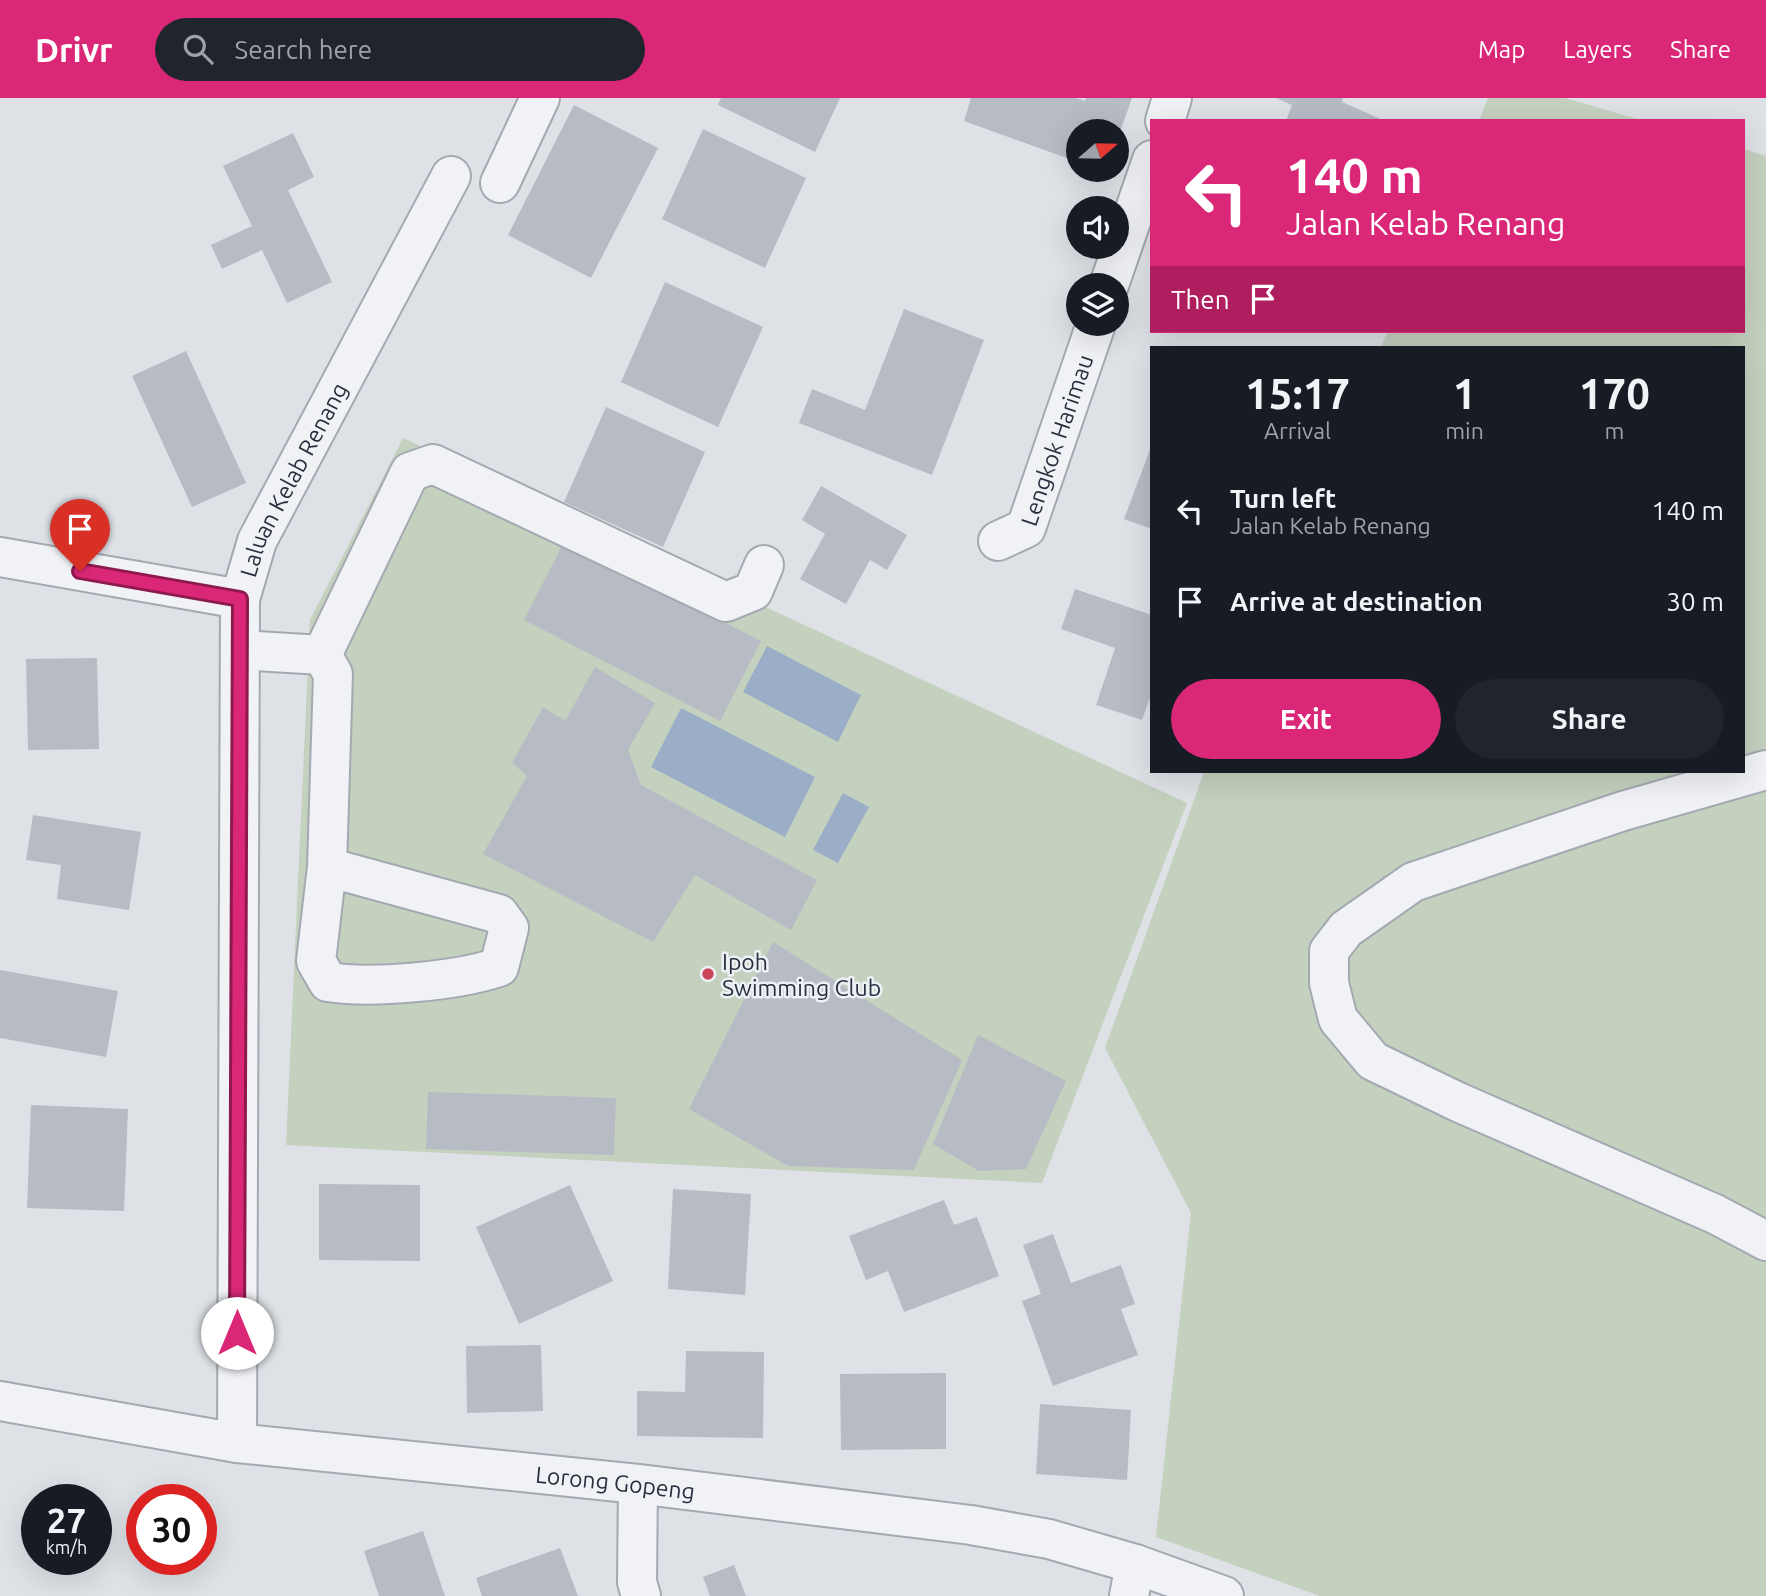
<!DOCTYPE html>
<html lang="en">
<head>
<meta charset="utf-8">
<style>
  :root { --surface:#171b24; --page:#20242c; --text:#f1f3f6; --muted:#9ea1a6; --accent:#db2777 }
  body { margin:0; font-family:Ubuntu,sans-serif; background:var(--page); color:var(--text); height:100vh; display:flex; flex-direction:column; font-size:26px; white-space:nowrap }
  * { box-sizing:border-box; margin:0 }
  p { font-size:23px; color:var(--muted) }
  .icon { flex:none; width:38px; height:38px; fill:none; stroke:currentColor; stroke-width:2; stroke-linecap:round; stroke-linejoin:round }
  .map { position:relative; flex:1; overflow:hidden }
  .panel { position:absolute; left:1150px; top:248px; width:595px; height:427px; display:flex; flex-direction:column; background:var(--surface); border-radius:0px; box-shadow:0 7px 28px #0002 }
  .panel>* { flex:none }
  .hud { position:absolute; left:1150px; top:21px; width:595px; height:214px; border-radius:0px; box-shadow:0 7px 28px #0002; background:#db2777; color:#fff; overflow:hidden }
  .needle { width:46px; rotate:70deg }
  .fabs { position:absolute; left:1066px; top:21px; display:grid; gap:14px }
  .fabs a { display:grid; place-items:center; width:63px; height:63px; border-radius:50%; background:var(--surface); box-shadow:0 7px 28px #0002; font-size:35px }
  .speed { position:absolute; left:21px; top:1386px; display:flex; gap:14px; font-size:35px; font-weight:700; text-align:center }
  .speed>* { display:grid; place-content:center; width:91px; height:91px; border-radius:50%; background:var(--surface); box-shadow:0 7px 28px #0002; line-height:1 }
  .speed small { font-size:18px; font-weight:400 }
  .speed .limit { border:10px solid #d22; background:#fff; color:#111 }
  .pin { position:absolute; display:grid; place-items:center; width:60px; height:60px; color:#fff; margin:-72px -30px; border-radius:50% 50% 50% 0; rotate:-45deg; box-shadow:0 0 7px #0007 }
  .pin .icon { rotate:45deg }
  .me { position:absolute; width:77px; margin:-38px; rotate:0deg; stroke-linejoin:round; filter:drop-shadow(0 0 5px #0008) }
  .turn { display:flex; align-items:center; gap:24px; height:147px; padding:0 21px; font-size:32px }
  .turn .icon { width:91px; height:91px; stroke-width:2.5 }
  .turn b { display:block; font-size:49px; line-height:60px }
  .then { display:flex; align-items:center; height:66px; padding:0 21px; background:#0003; gap:14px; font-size:26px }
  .eta { display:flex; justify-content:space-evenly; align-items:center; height:119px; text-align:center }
  .eta b { font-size:42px; font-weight:600; line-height:49px }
  .cta { display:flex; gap:14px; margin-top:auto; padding:14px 21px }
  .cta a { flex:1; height:80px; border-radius:42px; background:var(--accent); color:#fff; font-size:28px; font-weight:600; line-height:80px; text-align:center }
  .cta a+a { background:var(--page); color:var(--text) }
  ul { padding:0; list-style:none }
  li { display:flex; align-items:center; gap:21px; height:91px; padding:0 21px }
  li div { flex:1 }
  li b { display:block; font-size:26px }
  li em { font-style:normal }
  header { display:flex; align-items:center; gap:42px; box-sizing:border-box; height:98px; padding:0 35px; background:var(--accent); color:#fff }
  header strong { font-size:33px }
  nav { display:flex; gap:38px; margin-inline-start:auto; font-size:24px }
  .search { width:490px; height:63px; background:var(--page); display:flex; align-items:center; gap:18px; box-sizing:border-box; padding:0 24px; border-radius:38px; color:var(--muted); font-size:26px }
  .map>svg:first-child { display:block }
</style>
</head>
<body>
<header>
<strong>Drivr</strong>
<div class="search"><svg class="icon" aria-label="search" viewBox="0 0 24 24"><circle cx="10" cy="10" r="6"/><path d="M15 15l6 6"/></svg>Search here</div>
<nav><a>Map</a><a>Layers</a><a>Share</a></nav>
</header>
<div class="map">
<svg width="1766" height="1498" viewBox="0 0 1766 1498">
  <rect width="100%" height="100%" fill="#dee2e7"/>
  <path fill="#c4d1bf" d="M1488 0H1565L1644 23H1479Z
    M1743 51 1766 58V1498H1320L1156 1439 1191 1115 1105 950 1204 674H1743V250H1380L1388 233H1743Z
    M403 340 1187 705 1042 1085 286 1047 310 522Z"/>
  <path fill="#9aafc7" d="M767 548 861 597 838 644 743 594Z
    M681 610 815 679 785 739 651 669Z
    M843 695 869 709 838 765 813 752Z"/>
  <path fill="#b6bbc4" d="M721 0H840L815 54 718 7Z
    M971 0H1076L1085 3 1086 0H1132L1117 42 1116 33H1078V64L964 23Z
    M1276 0H1343L1342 4 1385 23H1286L1292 7Z
    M574 7 658 50 591 180 508 137Z
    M703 31 806 80 765 170 662 121Z
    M293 35 314 79 288 92 332 184 287 205 262 152 222 171 211 147 252 128 223 68Z
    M665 184 763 229 718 329 621 284Z
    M904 211 984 242 932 377 799 325 812 291 865 312Z
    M186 253 246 385 192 409 132 278Z
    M606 309 705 354 663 449 564 404Z
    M1151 349H1152V431L1124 421Z
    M821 388 907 437 887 472 870 462 846 506 800 481 825 436 802 422Z
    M565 442 761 543 720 623 524 522Z
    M1075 491 1152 517V594L1142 622 1096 607 1115 550 1061 531Z
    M97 560 99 651 28 652 26 561Z
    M595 569 655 605 628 652 641 687 817 782 791 832 695 777 653 844 483 756 527 678 512 665 543 609 565 623Z
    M33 717 141 734 129 812 57 801 61 767 26 762Z
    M773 844 962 962 914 1072 788 1068 689 1011Z
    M0 872 118 893 106 959 0 940Z
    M978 937 1066 983 1026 1071 979 1073 933 1046Z
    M428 994 616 1000 614 1057 426 1051Z
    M31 1007 128 1011 124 1113 27 1110Z
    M319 1086 420 1087V1163L319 1162Z
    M570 1087 613 1183 519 1226 476 1129Z
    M673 1091 751 1096 745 1197 668 1191Z
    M944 1102 954 1127 977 1119 999 1178 904 1214 888 1173 866 1182 849 1138Z
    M1053 1136 1071 1185 1121 1167 1135 1206 1121 1211 1138 1257 1053 1288 1022 1203 1041 1196 1023 1147Z
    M541 1247 543 1313 467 1315 466 1248Z
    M686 1253 764 1254 763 1340 637 1338V1293L685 1294Z
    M946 1275V1351L841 1352 840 1276Z
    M1040 1306 1131 1312 1127 1382 1036 1376Z
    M423 1433 445 1498H379L364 1453Z
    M560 1450 578 1498H482L476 1480Z
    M734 1467 746 1498H710L703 1479Z"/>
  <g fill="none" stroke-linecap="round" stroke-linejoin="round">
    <g stroke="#a4a9b1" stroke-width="42">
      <g id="minor">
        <path d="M1165 23 1172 0"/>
        <path d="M500 85 540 0"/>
        <path d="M1109 187 1152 62"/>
        <path id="s1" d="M998 443 1026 430 1096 226"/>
        <path d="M0 459 240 501"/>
        <path d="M240 552 322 557 333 576 327 769 316 863 328 884C371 891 458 883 499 869L509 830 499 816 327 769"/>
        <path d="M322 557 410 374 433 366 726 504 753 493 764 467"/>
        <path d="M1766 672 1623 713 1413 784 1346 831 1329 853V885L1338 921 1373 963 1458 1004 1715 1116 1766 1143"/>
        <path id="s2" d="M0 1303 237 1345 638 1386 971 1427 1049 1441 1135 1466 1224 1498"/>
        <path id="s3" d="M237 1345 240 501 257 443 451 78"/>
        <path d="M638 1386 637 1484 641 1498"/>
        <path d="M1129 1498 1135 1466"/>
      </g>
    </g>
    <use href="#minor" stroke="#f1f2f6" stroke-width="38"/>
  </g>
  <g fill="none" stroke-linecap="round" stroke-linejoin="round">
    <g stroke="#8e194d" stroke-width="18">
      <path id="route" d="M80 473 240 501 237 1235"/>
    </g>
    <use href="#route" stroke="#db2777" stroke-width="12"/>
  </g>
  <circle fill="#ca4558" stroke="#edf1f5" stroke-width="2.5" cx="708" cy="876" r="7"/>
  <g text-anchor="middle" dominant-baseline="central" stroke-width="5" stroke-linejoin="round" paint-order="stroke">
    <g font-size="23" fill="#28303e" stroke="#edf1f5">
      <text stroke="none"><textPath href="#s1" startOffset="124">Lengkok Harimau</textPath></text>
      <text stroke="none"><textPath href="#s3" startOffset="975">Laluan Kelab Renang</textPath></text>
      <text stroke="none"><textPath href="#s2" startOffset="621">Lorong Gopeng</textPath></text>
    </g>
    <g font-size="23" fill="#28303e" stroke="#edf1f5" text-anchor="start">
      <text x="722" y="863">Ipoh<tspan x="722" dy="26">Swimming Club</tspan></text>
    </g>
  </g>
</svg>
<div class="fabs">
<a><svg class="needle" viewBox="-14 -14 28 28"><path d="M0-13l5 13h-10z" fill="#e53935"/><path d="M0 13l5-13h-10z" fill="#9ea1a6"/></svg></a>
<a><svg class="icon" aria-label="sound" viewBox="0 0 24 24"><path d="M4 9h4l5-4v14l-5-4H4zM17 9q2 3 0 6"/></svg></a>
<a><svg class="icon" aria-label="layers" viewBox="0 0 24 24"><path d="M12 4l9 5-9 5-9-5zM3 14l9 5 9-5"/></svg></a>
</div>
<div class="speed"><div>27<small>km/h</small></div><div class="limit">30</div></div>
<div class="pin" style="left:80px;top:473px;background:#d93025"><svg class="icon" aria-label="arrive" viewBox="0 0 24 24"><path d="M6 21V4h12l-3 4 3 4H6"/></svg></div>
<svg class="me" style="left:237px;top:1235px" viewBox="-20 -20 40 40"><circle r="19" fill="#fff"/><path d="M0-13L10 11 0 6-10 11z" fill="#db2777"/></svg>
<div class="hud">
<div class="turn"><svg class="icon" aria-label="left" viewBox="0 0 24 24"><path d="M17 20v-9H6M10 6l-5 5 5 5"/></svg><div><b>140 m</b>Jalan Kelab Renang</div></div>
<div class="then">Then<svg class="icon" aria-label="arrive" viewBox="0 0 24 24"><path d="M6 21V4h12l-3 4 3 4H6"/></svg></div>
</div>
<section class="panel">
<div class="eta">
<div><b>15:17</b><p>Arrival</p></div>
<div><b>1</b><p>min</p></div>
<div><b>170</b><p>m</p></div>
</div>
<ul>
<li><svg class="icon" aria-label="left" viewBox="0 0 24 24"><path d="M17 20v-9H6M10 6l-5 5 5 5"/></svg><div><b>Turn left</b><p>Jalan Kelab Renang</p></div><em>140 m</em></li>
<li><svg class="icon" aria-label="arrive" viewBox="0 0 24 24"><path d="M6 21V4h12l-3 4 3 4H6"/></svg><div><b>Arrive at destination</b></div><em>30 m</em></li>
</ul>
<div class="cta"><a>Exit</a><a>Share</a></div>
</section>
</div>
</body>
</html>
